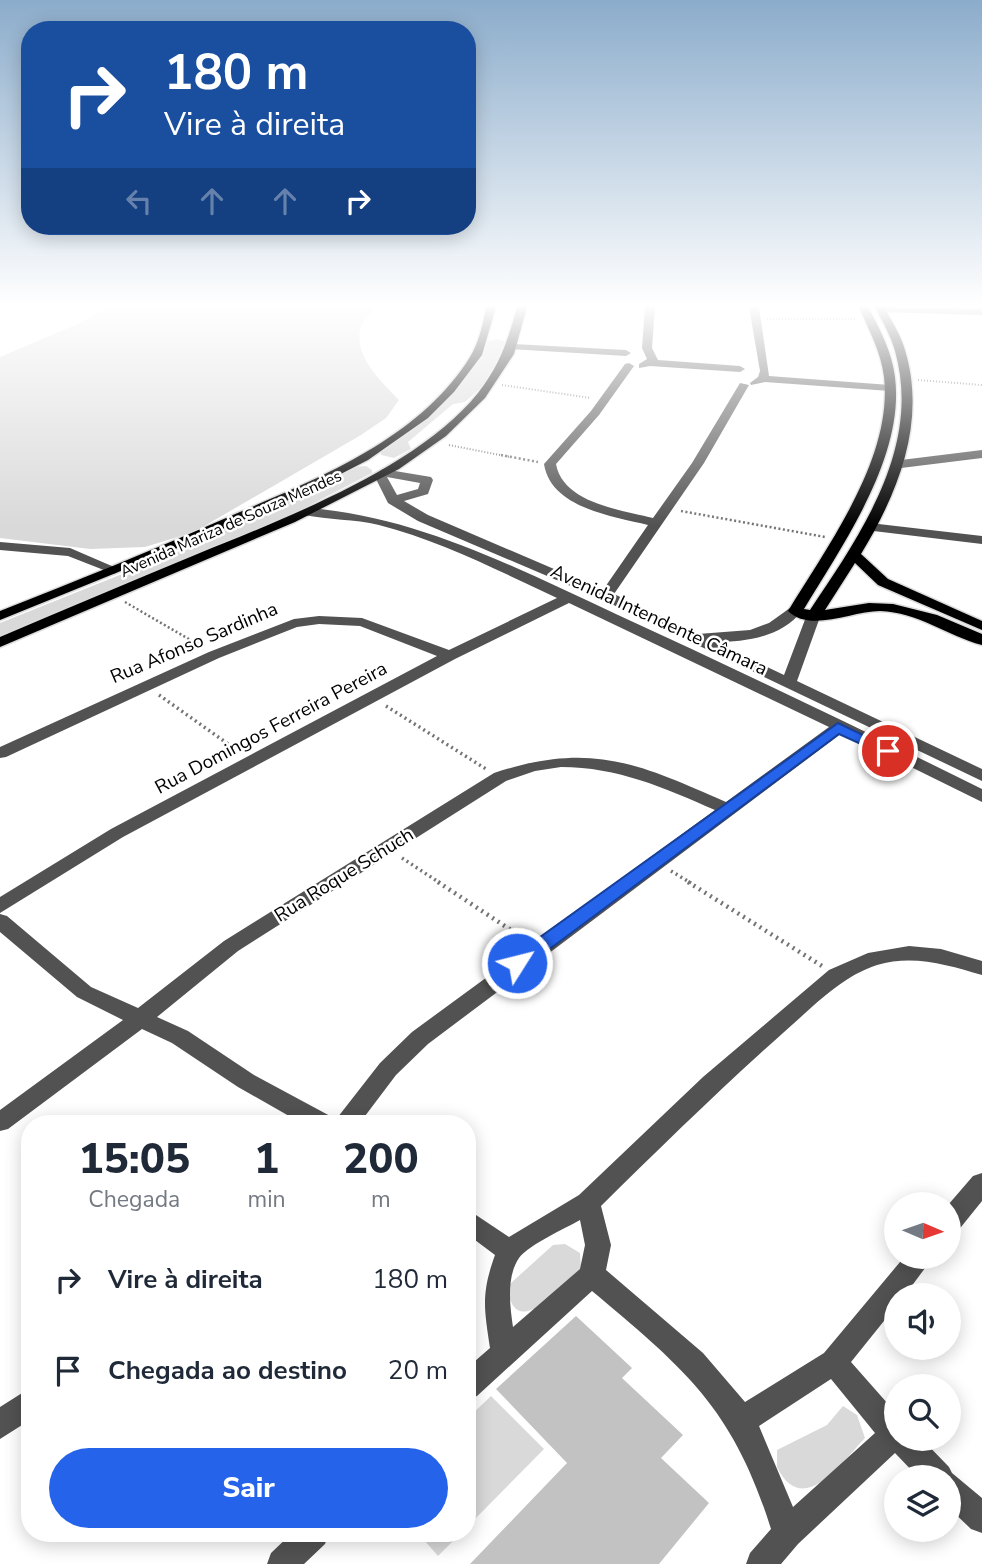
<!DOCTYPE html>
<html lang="pt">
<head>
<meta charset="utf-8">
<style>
  :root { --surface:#fff; --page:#f6f6f7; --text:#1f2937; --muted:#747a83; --accent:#2563eb }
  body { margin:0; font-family:"Nunito Sans",sans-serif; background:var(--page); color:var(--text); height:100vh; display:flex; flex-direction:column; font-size:26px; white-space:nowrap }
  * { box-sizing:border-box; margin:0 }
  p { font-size:23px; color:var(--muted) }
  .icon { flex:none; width:38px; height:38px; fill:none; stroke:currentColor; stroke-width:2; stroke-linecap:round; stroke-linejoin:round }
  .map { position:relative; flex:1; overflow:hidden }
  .panel { position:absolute; left:21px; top:1115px; width:455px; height:427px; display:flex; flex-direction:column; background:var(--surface); border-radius:28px; box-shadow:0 4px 18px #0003 }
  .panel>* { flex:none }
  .hud { position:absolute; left:21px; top:21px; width:455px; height:214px; border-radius:28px; box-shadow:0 4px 18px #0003; background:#1a4fa0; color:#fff; overflow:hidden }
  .needle { width:46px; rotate:92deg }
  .tools { position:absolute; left:884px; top:1192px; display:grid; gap:14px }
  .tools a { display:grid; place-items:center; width:77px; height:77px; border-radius:50%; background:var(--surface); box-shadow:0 4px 18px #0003; font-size:35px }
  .pin { position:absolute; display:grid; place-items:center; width:60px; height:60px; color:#fff; margin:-30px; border:4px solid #fff; border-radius:50%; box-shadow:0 2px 7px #0007 }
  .me { position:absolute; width:77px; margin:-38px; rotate:54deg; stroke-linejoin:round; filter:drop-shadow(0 0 5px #0008) }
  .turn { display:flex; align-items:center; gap:24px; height:147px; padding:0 28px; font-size:32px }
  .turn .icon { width:91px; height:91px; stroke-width:2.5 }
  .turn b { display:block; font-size:49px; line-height:60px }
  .lanes { display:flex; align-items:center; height:66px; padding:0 28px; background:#0003; justify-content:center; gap:35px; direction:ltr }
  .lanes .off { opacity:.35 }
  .eta { display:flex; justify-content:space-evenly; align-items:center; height:119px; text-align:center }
  .eta b { font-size:42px; font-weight:800; line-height:49px }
  .cta { display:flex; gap:14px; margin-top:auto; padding:14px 28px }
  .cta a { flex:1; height:80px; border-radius:42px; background:var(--accent); color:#fff; font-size:28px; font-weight:800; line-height:80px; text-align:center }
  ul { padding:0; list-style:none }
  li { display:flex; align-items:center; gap:21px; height:91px; padding:0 28px }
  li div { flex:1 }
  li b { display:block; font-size:26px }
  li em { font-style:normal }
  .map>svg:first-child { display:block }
</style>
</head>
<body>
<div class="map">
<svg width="982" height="1564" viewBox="0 0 982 1564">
  <rect width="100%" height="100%" fill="#fff"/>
  <path fill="#d9d9d9" d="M108 307H374C373 314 365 317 362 324 350 353 381 381 399 400L386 418 361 435 194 532 145 547 90 549 0 538V357L80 323Z
    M498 339 507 342 499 363 485 384 465 402 453 404 408 442 411 449 394 458 381 455V451C422 422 465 388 487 341Z
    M366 466 372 470V473L281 520 0 636V623L192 546 355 467Z
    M565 1244 580 1253 581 1270C563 1286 513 1344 508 1287L512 1282 553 1245Z
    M491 1396 544 1449 467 1527V1419Z
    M843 1406 857 1415 865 1438C843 1461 803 1520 777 1467V1450L827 1425Z
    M418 1533H461L438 1556Z"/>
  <path fill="#c2c2c2" d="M576 1316 632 1368 622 1378 683 1435 661 1458 709 1503 659 1564H470L567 1463 496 1389Z"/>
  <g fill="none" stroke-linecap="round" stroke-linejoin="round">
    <g stroke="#dbdbdb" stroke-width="3">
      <path id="major" d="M486 307H496L482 355 454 392 428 418 368 460 302 494 207 536 0 620V611C76 581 151 551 226 518 312 481 418 441 470 357 479 342 483 324 486 307Z
        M517 307H527L514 354 485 398 446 436 399 469 295 522 0 647V637C65 609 130 582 195 555 283 519 418 468 478 393 500 365 508 340 517 307Z
        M859 307H868C880 329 892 352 895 377 905 457 843 544 804 609L810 610C861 534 922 447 895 351 891 336 882 321 875 307H884C891 320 901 335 905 350 927 422 898 493 861 554L888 579 982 621V630L878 585 855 563 825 610 869 603 893 604 937 615 982 634V645C947 636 918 612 880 611 852 611 810 633 788 611 828 545 893 458 884 377 881 351 868 329 859 307Z"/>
    </g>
    <path stroke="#747474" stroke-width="2" stroke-dasharray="1 2" stroke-linecap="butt" d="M767 319H857
      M918 380 982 385
      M502 385 591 398
      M449 445 510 457"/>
    <path stroke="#747474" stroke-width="2.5" stroke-dasharray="2 2.5" stroke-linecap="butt" d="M501 455 538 462
      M681 511 825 537
      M125 602 199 645"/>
    <path stroke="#747474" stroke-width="3.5" stroke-dasharray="2 3.5" stroke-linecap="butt" d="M196 643 200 646
      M159 695 238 751
      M386 706 486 769
      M402 858 440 883
      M671 871 691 883"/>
    <path stroke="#747474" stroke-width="4.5" stroke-dasharray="2 4.5" stroke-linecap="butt" d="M438 882 526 940
      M688 882 822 966"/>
    <path fill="#525252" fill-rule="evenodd" d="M645 307H655L652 348 658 360 740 366 745 369 740 372 650 366 639 368V364L647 359 642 348Z
      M749 307H759L769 376 890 385 895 388 890 391 765 382 751 385 750 383 758 377 760 371Z
      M883 307 982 309V315L880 312 878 310Z
      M514 344 626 350 631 353 626 356 510 349 509 347Z
      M629 363 634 366 599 415 556 464C563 503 621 510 653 518L692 463 740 383 749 385 704 463 614 594 698 634 750 630 769 623 790 608H800L802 611C781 637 747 642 715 642L784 675 806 617 813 613 818 614 820 617 797 681 982 769V781L601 599 418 521 388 503 374 475 383 469 431 477 433 480 428 494 404 501 428 515 603 590 648 525C612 516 551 508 544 464L591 411 625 364ZM387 477 420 483 418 489 397 495Z
      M982 450V458L901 468 895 464 901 460Z
      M309 508C420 517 518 569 618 615 740 671 861 729 982 789V802L842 733 428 1044 396 1075 359 1124H303L238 1087 172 1043 142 1029 8 1129 0 1131V1110L123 1020 77 997 0 932V914L7 916 91 987 138 1008 224 941 494 773C591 741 637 763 726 802L829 727 569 603 455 659 123 837 0 913V897L111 829 437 656 360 626 319 624 297 627 219 658 6 757 0 758V747L209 652 294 619 319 616 362 618 449 650 557 598C499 571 441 541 379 525 354 519 329 520 304 515L303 512ZM561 767C618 767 664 788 715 810L412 1032 380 1063 334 1122 332 1117 254 1075 188 1031 157 1017 238 951 506 781 535 771Z
      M870 523 982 536V544L865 530V524Z
      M0 542 70 548 121 570 114 574 68 556 0 550Z
      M909 946 941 949 982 961V975C948 965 913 954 877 965 840 977 812 1008 783 1033 720 1089 661 1147 601 1206L611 1245 606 1270 703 1353 745 1402 824 1353 905 1256H934L905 1295H896V1306L851 1362 896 1413V1438H921L949 1467 952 1473 982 1498V1533L971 1529 948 1507V1477H918L895 1453 798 1544 781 1564H746L750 1553 771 1529C733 1408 686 1370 592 1291L477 1396 467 1399V1368L490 1348C484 1308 481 1294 495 1255L467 1234V1209L509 1237 579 1195 703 1077 829 970 868 953ZM580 1220 585 1245 580 1269 513 1327C510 1307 506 1277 519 1258 530 1244 564 1229 580 1220ZM831 1379 875 1433 793 1507 759 1426Z
      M982 1173V1201L957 1232 948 1235V1205L973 1176Z
      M30 1388V1420L0 1439V1407Z
      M292 1533H329L325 1544 304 1564H267L271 1553Z"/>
    <use href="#major" fill="#000" fill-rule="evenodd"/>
  </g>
  <linearGradient id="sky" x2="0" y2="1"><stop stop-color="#8baccb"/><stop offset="0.58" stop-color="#fff"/><stop offset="1" stop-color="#fff" stop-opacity="0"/></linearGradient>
  <rect width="982" height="526" fill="url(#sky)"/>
  <path fill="#2563eb" stroke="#184099" stroke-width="2" d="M838 723 896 751 888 755 883 754 839 734 524 968H511L508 963 511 958Z"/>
  <g text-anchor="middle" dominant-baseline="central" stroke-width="5" stroke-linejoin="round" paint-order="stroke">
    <g font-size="16" fill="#000" stroke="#fff">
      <text transform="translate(231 524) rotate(-24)">Avenida Mariza de Souza Mendes</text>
    </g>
    <g font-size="19" fill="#000" stroke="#fff">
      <text transform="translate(659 620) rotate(25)">Avenida Intendente Câmara</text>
      <text transform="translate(194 643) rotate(-23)">Rua Afonso Sardinha</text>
      <text transform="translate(271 728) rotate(-28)">Rua Domingos Ferreira Pereira</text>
      <text transform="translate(344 875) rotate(-32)">Rua Roque Schuch</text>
    </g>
  </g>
</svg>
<div class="tools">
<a><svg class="needle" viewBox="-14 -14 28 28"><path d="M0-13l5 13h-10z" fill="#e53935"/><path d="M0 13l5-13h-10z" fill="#747a83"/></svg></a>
<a><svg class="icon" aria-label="sound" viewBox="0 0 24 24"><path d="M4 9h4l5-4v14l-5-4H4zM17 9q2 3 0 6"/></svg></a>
<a><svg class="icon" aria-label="search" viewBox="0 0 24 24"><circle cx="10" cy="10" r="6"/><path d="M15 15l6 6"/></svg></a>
<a><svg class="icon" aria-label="layers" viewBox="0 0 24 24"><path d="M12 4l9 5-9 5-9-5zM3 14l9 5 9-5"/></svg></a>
</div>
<div class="pin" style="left:888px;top:751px;background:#d93025"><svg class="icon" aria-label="arrive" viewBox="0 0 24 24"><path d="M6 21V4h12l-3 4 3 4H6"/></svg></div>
<svg class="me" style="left:517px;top:963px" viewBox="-20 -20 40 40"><circle r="17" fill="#2563eb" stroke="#fff" stroke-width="3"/><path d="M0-11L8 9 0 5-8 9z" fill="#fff"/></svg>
<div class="hud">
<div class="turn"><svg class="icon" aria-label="right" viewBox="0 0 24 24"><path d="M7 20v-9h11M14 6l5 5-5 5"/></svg><div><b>180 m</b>Vire à direita</div></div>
<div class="lanes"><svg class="icon off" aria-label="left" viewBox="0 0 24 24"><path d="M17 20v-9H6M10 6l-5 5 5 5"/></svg><svg class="icon off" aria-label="ahead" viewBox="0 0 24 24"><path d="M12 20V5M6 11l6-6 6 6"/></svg><svg class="icon off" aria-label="ahead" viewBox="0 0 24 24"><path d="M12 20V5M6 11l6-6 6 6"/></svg><svg class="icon" aria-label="right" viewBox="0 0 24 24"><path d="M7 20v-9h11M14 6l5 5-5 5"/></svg></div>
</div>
<section class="panel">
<div class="eta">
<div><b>15:05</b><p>Chegada</p></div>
<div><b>1</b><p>min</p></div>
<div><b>200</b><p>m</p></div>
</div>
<ul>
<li><svg class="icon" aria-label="right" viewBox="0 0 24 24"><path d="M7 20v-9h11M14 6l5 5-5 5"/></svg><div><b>Vire à direita</b></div><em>180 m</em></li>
<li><svg class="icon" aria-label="arrive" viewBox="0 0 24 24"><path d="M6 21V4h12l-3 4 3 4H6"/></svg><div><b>Chegada ao destino</b></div><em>20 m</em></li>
</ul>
<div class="cta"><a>Sair</a></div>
</section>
</div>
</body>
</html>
